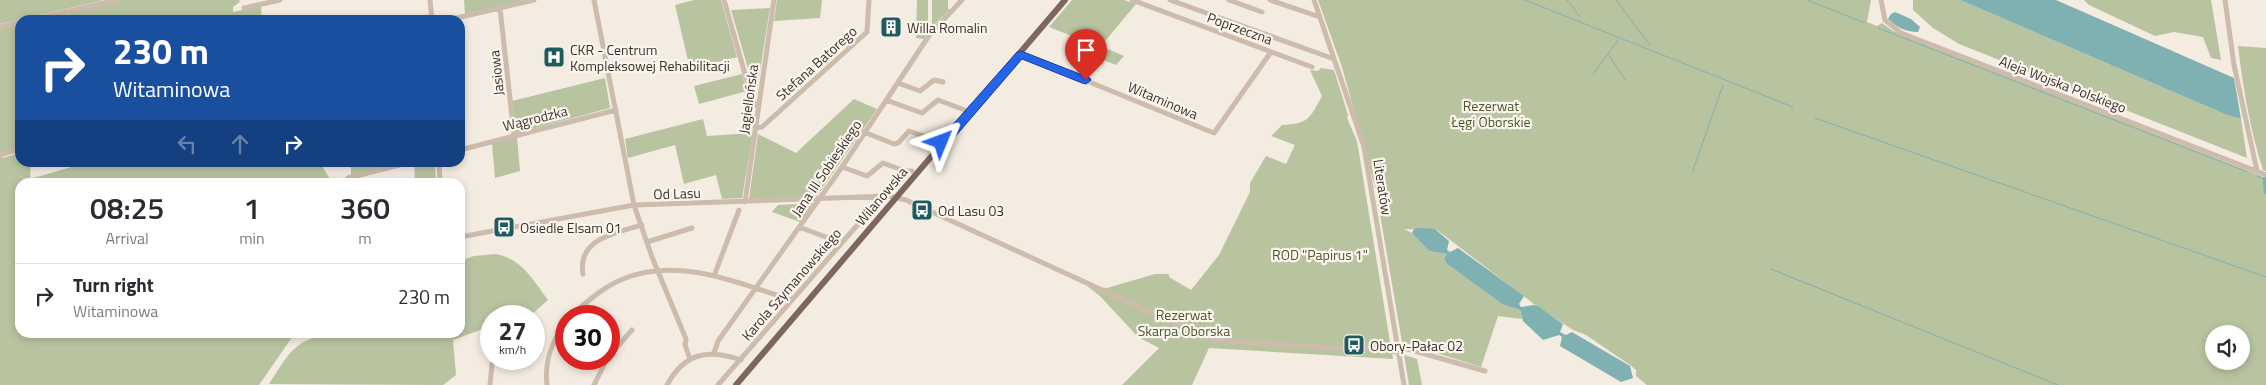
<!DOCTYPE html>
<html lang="en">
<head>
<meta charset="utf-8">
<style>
  :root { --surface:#fff; --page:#f7f7f7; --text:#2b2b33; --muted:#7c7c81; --line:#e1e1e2 }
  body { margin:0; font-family:"Titillium Web",sans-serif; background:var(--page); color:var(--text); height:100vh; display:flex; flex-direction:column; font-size:19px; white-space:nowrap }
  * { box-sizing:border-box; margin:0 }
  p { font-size:16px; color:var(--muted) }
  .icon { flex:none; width:28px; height:28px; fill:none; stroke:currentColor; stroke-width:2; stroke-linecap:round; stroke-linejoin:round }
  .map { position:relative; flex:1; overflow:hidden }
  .sheet { position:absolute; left:15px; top:178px; width:450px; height:160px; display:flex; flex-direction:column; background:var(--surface); border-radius:15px; box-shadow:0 2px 8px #0003 }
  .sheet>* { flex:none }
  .guide { position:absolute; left:15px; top:15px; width:450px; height:152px; border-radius:15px; box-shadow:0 2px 8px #0003; background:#1a4fa0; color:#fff; overflow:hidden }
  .buttons { position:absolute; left:2205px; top:325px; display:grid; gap:10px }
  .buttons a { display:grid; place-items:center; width:45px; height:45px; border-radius:50%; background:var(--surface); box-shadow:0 2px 8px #0003; font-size:25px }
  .speed { position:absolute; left:480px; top:305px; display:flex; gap:10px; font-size:25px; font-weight:700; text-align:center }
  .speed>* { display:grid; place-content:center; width:65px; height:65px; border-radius:50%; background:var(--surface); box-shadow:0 2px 8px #0003; line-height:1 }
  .speed small { font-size:12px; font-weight:400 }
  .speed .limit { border:8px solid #d22; background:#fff; color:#111 }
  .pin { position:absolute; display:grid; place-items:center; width:42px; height:42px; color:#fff; margin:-51px -21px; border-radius:50% 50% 50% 0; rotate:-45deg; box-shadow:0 0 5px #0007 }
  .pin .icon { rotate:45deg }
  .me { position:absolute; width:55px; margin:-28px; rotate:46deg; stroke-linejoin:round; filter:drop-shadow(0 0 4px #0008) }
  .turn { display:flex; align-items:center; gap:18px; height:105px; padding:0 15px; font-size:22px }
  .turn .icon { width:65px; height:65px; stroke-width:2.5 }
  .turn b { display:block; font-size:35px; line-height:42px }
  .lanes { display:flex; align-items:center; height:48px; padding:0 15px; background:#0003; justify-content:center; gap:25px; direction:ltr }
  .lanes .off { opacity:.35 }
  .eta { display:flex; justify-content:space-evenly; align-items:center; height:85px; text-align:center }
  .eta b { font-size:30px; font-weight:600; line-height:35px }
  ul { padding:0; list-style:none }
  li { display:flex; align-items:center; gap:15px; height:65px; padding:0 15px; border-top:1px solid var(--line) }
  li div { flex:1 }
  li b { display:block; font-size:19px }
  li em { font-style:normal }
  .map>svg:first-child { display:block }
</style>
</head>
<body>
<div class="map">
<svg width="2266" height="385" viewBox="0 0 2266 385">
  <rect width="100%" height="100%" fill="#f4ebe1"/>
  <path fill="#b8c4a0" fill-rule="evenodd" d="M0 0H104L0 24Z
    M122 0H239L240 2 233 7V12L261 6 262 20H37Z
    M464 0H524L465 14Z
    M694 0H721L737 57 690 69 675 5Z
    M777 0H822L820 18 774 21Z
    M917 0H928V32L924 39 916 38Z
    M932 0H948V9H950L932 27Z
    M1072 0H1124L1136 4 1101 46 1124 56 1116 65 1093 56 1100 47 1049 27Z
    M1318 0H1871L1867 22 1877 26 1882 23 1893 31 2266 178V385H1647L1636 376V370L1630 365 1586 335 1573 330 1534 304 1437 230 1404 229 1412 233 1429 251 1447 254 1444 257 1447 264 1502 304 1520 310 1522 319 1498 316 1481 367 1402 342 1376 191 1342 67ZM2214 334H2241V361H2214Z
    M1913 0H1960L2227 115 2241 119 2247 158 1959 44 1933 28 1913 10Z
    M2084 0H2211L2221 60 2211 58 2203 37 2174 32 2155 36 2089 5Z
    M770 8 756 96 731 10Z
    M20 24V148L0 154V29Z
    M2238 46 2266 48V171L2263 170C2250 130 2243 87 2238 46Z
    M1321 68 1334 70 1348 115 1347 118 1357 141 1391 348 1356 347 1353 344 1349 347 1392 353 1393 359 1209 348 1192 385H1122L1159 348 1138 337 1100 296 1087 286 1107 288 1155 274H1169V277L1191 290 1219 255 1250 192V183L1266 156 1286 164 1295 145 1271 136 1282 125C1309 124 1310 118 1322 96L1310 70 1318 71Z
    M742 74 747 91 699 104 694 86Z
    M605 78 610 108 516 133 512 101Z
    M854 99 877 109 817 196 749 199 758 134 796 153Z
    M703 119 707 136 753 133 742 198 722 199 716 175 684 184 675 145 628 158 625 139Z
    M517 137 520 171 495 178 492 144Z
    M20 153V162L31 163 30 179 85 163H320L332 182H20V332L295 333 259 385H0V156H2V158Z
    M351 163H402L351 176Z
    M418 163H435L436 182H415L414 164Z
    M813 203 800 222 772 212 778 205Z
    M496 254C522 259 533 280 548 300L530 316H491V326L453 340 456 375 443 385 269 384C288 355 298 332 338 337L340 332H460V261L474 256Z
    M1404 355 1417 359 1422 385H1409Z"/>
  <path fill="#7fb0b2" d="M1960 0H2056L2234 78 2241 119 2227 115Z
    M1895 12 1911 19 1920 27 1918 32C1905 32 1897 27 1888 19L1891 14Z
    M1419 228 1435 229 1449 241 1447 250 1450 252 1458 248 1524 296 1519 304 1521 307 1534 305 1538 306 1563 324 1560 332 1566 335 1572 332 1630 366 1633 378 1621 382 1560 346 1562 337 1559 335 1543 340 1523 321 1520 310 1502 304 1447 264 1444 258 1447 254 1429 251 1412 233 1414 229Z"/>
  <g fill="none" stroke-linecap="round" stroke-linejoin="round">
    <path stroke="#7fb0b2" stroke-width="1" d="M1525 0 1793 107
      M1567 0 1580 17
      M1616 0 1650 45
      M1807 0 1865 23
      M1878 28 2248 172
      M1609 55 1625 80
      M1593 74 1619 39
      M1815 118 2266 277
      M1693 170 1723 85
      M2257 176 2265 179
      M1771 269 2058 385"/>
    <path stroke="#7fb0b2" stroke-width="4.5" d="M2265 179 2266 192"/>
    <path stroke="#cdbbac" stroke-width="5" d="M430 0 432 20
      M594 0 634 205 652 257 686 339 685 345 690 359
      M724 0 752 99 758 107
      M1132 0 1312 67
      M1170 0 1334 59
      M1229 0 1262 12
      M1270 0 1320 17
      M1314 0 1364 147 1404 385
      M1881 0 1885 20 1901 33 2266 175
      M2225 0 2234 65 2257 171
      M244 8 280 0
      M500 8 514 135
      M29 20 117 0
      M448 20 534 0
      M0 27 20 22
      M1021 54 1214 133 1271 52
      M898 83 920 91 934 80 943 82
      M886 100 922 113 938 100 970 112
      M755 128 762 127 867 32 869 0
      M864 132 894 144 898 143 909 131 943 143
      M460 150 616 110
      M0 155 20 149
      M439 162 440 182
      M842 167 867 176 883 163 905 171H912
      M348 178 411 162
      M745 202 774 0
      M799 227 842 243
      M460 237 634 205 889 196 906 200 1200 335 1214 339 1242 342 1398 352
      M647 242 692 228
      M583 274C577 239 615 233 642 225
      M714 276 739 210
      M570 316C587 302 603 287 623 279 677 256 739 283 791 300
      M1397 346 1485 371
      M714 353 718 341 842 167 930 34 962 0
      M609 356 632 330
      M490 385 492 364
      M547 385C544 361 552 341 566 321
      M594 385 607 359
      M667 385C685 352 708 349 741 360
      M718 385 874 206 877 196"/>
    <path stroke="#7d675c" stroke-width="6" d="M736 385 1065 0"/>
  </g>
  <path fill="#2563eb" stroke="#184099" d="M1021 51 1090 78 1091 80 1086 84 1082 83 1022 59 947 146 937 145 935 142 937 139 941 138 1017 52Z"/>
  <defs>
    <g id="building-square" transform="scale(1.125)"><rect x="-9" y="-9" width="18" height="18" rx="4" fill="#1f5a5e" stroke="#fbf5ee"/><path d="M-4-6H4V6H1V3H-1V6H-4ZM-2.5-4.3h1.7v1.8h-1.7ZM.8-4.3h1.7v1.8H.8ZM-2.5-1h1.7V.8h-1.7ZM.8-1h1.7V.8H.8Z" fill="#fff"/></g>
    <g id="hospital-square" transform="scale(1.125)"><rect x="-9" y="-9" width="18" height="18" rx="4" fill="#1f5a5e" stroke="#fbf5ee"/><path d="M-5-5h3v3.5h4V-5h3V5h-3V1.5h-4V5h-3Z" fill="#fff"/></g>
    <g id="bus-square" transform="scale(1.125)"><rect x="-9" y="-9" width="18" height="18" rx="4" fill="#1f5a5e" stroke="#fbf5ee"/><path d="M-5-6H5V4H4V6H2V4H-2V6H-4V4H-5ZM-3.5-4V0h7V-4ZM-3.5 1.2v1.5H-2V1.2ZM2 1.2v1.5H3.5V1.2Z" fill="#fff"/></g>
  </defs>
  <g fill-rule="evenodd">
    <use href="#building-square" x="891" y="27"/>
    <use href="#hospital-square" x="554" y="57"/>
    <use href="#bus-square" x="922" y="210"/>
    <use href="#bus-square" x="504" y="227"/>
    <use href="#bus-square" x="1354" y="345"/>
  </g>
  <g text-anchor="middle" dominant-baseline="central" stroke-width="4.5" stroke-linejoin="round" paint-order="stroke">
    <g font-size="14" fill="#3b302b" stroke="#fbf5ee" text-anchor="start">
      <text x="907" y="27">Willa Romalin</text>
      <text x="570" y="49">CKR - Centrum<tspan x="570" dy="16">Kompleksowej Rehabilitacji</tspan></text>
      <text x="938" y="210">Od Lasu 03</text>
      <text x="520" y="227">Osiedle Elsam 01</text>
      <text x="1370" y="345">Obory-Pałac 02</text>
    </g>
    <g font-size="14" fill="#3b302b" stroke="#fbf5ee">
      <text transform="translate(1240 28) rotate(20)">Poprzeczna</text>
      <text transform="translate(816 63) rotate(-42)">Stefana Batorego</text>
      <text transform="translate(496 73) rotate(-96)">Jasiowa</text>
      <text transform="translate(2063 84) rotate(21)">Aleja Wojska Polskiego</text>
      <text transform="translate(748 99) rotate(-82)">Jagiellońska</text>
      <text transform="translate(1163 100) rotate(23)">Witaminowa</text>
      <text transform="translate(535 118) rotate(-14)">Wągrodzka</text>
      <text transform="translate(826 168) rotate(-56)">Jana III Sobieskiego</text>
      <text transform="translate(1383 187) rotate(81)">Literatów</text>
      <text transform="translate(677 193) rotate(-2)">Od Lasu</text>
      <text transform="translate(881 196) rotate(-50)">Wilanowska</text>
      <text transform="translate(791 284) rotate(-49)">Karola Szymanowskiego</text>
    </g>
    <g font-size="14" fill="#4a5a2e" stroke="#fbf5ee">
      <text x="1491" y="105">Rezerwat<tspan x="1491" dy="16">Łęgi Oborskie</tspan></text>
      <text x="1320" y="254">ROD "Papirus 1"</text>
      <text x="1184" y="314">Rezerwat<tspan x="1184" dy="16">Skarpa Oborska</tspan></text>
    </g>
  </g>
</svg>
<div class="buttons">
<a><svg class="icon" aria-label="sound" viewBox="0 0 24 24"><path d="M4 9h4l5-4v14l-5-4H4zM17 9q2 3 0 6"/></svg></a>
</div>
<div class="speed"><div>27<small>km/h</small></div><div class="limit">30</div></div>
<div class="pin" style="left:1086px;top:80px;background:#d93025"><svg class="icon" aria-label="arrive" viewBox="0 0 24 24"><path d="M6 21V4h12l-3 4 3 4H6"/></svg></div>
<svg class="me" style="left:941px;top:142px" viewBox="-20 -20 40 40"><path d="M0-17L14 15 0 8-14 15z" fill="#2563eb" stroke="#fff" stroke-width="4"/></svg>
<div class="guide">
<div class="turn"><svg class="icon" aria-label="right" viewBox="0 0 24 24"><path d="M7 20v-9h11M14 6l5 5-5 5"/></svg><div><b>230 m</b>Witaminowa</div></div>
<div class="lanes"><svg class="icon off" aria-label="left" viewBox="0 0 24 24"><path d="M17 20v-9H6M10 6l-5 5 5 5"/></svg><svg class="icon off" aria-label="ahead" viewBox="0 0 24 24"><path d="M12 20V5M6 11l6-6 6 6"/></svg><svg class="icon" aria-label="right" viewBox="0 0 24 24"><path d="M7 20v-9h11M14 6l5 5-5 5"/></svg></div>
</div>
<section class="sheet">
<div class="eta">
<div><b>08:25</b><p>Arrival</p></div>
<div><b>1</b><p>min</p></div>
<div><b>360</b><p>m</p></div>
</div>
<ul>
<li><svg class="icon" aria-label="right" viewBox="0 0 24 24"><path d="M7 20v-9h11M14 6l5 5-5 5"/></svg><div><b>Turn right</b><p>Witaminowa</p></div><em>230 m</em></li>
</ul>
</section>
</div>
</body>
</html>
